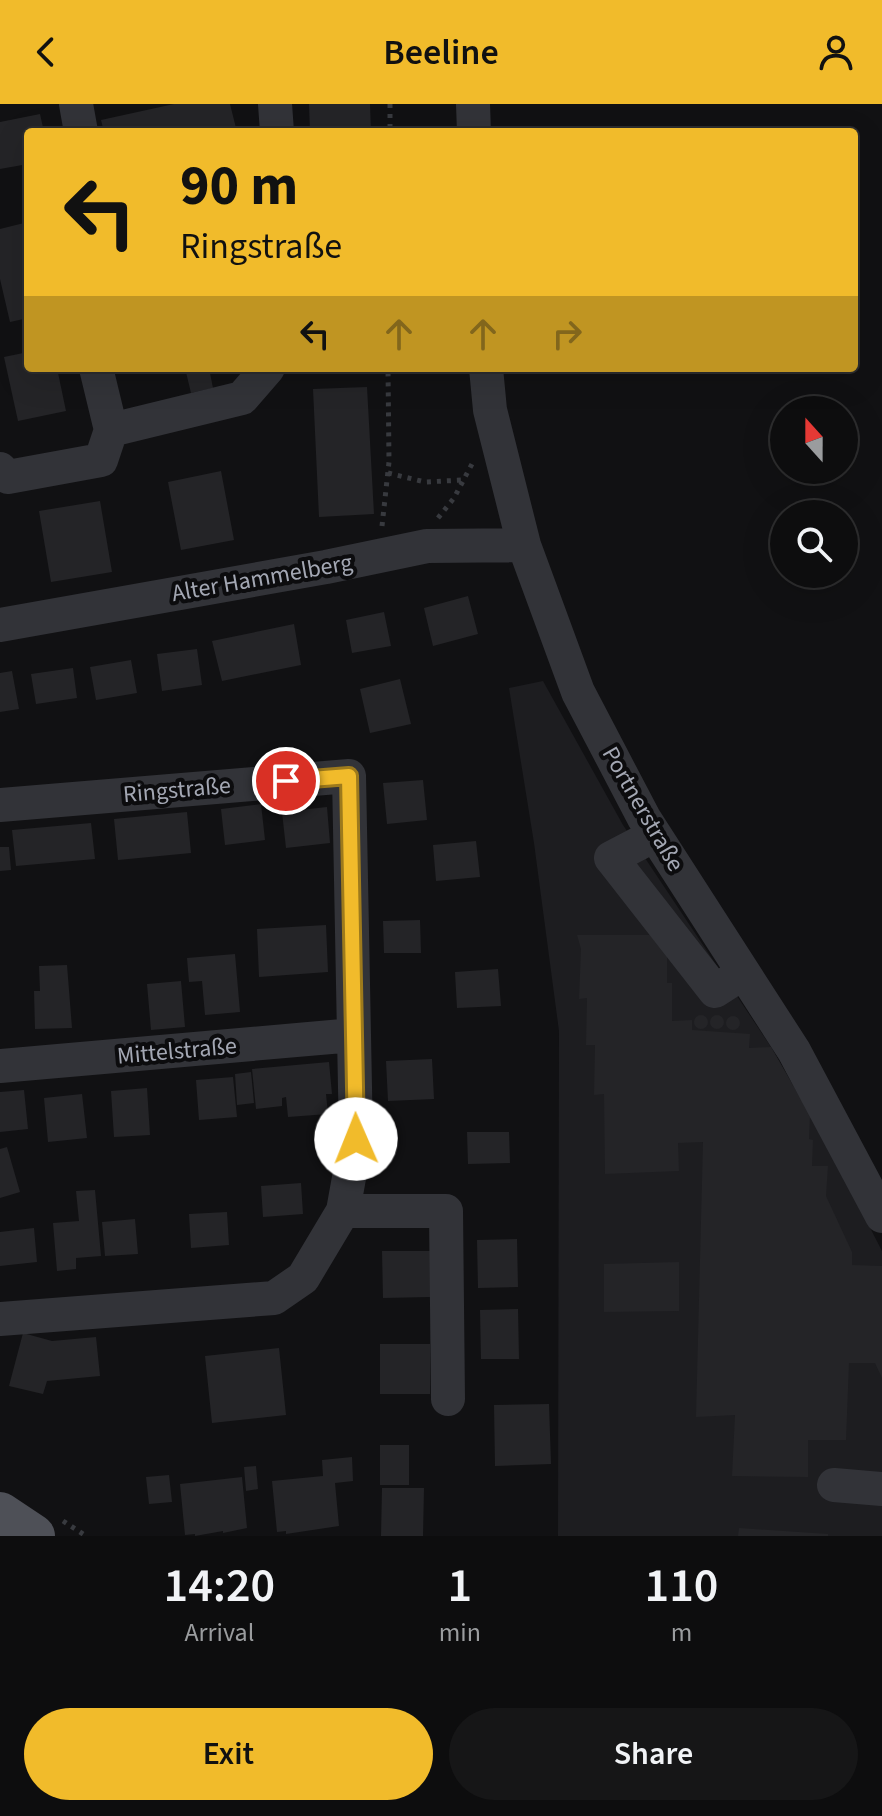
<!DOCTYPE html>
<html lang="en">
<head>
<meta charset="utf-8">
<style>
  :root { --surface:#0d0d0e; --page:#161617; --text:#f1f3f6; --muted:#9a9c9e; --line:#2d2d2e; --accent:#f1bb2b }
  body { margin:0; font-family:"Source Sans 3",sans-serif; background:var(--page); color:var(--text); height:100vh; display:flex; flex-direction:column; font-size:30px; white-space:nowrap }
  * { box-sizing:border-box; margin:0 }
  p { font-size:26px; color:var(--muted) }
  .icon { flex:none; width:44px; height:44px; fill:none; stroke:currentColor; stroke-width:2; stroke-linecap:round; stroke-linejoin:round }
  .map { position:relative; height:1432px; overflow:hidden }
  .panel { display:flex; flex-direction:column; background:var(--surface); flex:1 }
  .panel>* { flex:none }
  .guide { position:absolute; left:24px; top:24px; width:834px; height:244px; border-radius:8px; box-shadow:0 8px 32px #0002,0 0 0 2px var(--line); background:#f1bb2b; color:#111; overflow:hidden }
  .needle { width:52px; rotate:339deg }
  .buttons { position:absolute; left:770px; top:292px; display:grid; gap:16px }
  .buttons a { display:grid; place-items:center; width:88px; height:88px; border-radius:50%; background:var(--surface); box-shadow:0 8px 32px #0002,0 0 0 2px var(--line); font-size:40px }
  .pin { position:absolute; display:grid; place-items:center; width:68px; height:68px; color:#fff; margin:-34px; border:4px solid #fff; border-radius:50%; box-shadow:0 2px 8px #0007 }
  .me { position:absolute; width:88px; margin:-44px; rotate:359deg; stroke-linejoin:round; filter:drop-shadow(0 0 6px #0008) }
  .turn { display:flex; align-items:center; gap:28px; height:168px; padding:0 24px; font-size:36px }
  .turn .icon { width:104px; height:104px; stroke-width:2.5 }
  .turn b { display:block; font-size:56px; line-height:68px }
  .lanes { display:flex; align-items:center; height:76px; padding:0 24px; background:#0003; justify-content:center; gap:40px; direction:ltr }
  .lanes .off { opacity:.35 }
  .eta { display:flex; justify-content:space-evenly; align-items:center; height:136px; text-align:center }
  .eta b { font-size:48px; font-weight:600; line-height:56px }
  .primary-button { display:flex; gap:16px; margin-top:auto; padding:16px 24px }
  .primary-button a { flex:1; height:92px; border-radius:48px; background:var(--accent); color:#111; font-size:32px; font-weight:600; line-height:92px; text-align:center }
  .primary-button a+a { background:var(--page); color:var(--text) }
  header { display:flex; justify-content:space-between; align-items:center; height:104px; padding:0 24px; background:var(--accent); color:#111; font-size:36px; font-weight:600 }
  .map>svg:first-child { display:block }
</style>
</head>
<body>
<header><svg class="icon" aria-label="back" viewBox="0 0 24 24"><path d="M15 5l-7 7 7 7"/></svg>Beeline<svg class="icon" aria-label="person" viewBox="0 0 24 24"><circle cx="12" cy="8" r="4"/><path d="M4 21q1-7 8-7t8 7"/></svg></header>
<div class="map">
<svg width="882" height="1432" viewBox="0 0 882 1432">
  <rect width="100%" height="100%" fill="#111113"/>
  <path fill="#1d1d20" d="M543 577 623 721 771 943 828 1042 882 1147V1432H558L559 927 534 739 509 584Z"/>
  <path fill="#242427" d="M174 0H230L237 28H104L101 16Z
    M309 0H370L371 28H310Z
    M40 10 44 28H28V60L0 65V18Z
    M28 118V214L10 218 0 175V125Z
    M28 248V264H57L66 307 18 317 4 253Z
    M185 264H209L213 284 191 289Z
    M367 283 374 410 319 413 313 285Z
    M221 367 234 436 181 446 168 378Z
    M100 397 112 468 51 478 39 407Z
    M468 492 478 530 433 542 424 504Z
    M384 508 391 542 352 549 346 516Z
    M294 520 301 561 222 577 212 537Z
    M197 545 202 581 162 587 157 550Z
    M131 556 137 589 96 596 90 563Z
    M73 564 77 594 36 600 31 570Z
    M12 567 19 605 0 608V569Z
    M400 575 411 620 370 629 360 585Z
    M423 676 427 716 387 720 383 679Z
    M261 700 265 736 225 741 221 705Z
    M327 703 330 739 286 744 282 708Z
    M187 708 191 749 118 756 114 715Z
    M91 719 95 755 16 762 12 726Z
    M476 737 480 773 436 777 433 741Z
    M0 743H9L11 766 0 767Z
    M420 816 421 849H384L383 817Z
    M326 821 328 868 259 873 257 825Z
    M577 831H667V879H672V917L692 916V926L750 930 749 944 771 943 810 1011 809 1035 813 1036 812 1062H828L826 1092 852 1148V1161L882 1162V1274L875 1259H849L846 1336H808V1373L732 1372 735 1311 696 1313 703 1038 678 1039 679 1067 605 1070 604 990 594 991 595 941H586L587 894 579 895 581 845Z
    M235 850 240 908 205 911 202 877 189 878 187 854Z
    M67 861 72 924 35 925 34 887H40L39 862Z
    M498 865 501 902 457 904 455 868Z
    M181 877 185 923 151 926 147 880Z
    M710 918a7 7 0 1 1 14 0a7 7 0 1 1-14 0Z
    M694 918a7 7 0 1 1 14 0a7 7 0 1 1-14 0Z
    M726 919a7 7 0 1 1 14 0a7 7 0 1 1-14 0Z
    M432 955 434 995 388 997 386 957Z
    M329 958 332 990H326L328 1010 288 1013 286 993 282 994V1002L256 1005 252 965Z
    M251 968 254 999 237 1001 235 970Z
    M233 973 237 1013 199 1016 196 976Z
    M147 984 150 1031 114 1033 111 987Z
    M24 986 28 1025 0 1028V988Z
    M82 990 87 1034 48 1038 44 994Z
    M467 1028H509L510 1059 468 1060Z
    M7 1043 20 1088 0 1094V1045Z
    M301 1079 303 1110 263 1113 261 1082Z
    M95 1086 101 1152 76 1154V1165L57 1167 53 1119 79 1117 76 1087Z
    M227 1108 229 1141 191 1144 189 1110Z
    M135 1115 138 1150 105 1152 102 1118Z
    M34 1124 37 1158 0 1162V1128Z
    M517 1135 518 1183 478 1184 477 1136Z
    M382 1147H430V1193L383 1194Z
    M679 1158V1207L604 1208V1160Z
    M518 1205 519 1255H481L480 1206Z
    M23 1229 52 1237 96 1233 100 1272 47 1277 43 1290 9 1282Z
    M380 1240H430V1290H380Z
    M279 1244 286 1311 212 1319 205 1252Z
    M549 1300 551 1360 495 1362 494 1301Z
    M380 1341H409V1381H380Z
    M352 1353 353 1377 335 1379 339 1422 286 1430V1427L277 1428 272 1377 323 1372 322 1356Z
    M256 1362 258 1385 246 1387 244 1363Z
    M169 1371 172 1398 149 1400 146 1373Z
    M242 1373 247 1424 223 1429V1427L195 1432V1430L185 1431 180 1380Z
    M382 1384H424L423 1432H381Z
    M739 1424 828 1430V1432H738Z"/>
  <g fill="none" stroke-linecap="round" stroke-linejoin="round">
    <path stroke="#383a3f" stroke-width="5" stroke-dasharray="4 6" stroke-linecap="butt" d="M390 0V28
      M388 369 425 378 463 376
      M438 414 454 394 473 358
      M382 422 389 358 388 264
      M63 1417 86 1432"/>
    <path stroke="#323338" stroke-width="34" d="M76 0 81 28
      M275 0 277 28
      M473 0 474 28
      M96 264 111 326
      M486 264 490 306 524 441 578 588 644 714 794 947 882 1112
      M0 365 8 373 101 356 111 326 242 294 268 264
      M0 521 326 463 427 442 524 441
      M0 701 349 672 356 1035 343 1107 303 1174 274 1194 0 1215
      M655 731 611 754 715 887 743 869
      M0 962 354 931
      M343 1107H446L448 1295
      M834 1381 882 1385"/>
    <path stroke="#4e5057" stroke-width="44" d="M0 1410 33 1432"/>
  </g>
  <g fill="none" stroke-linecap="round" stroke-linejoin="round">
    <g stroke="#9d7a1c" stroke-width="20">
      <path id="route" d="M286 677 349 672 356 1035"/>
    </g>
    <use href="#route" stroke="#f1bb2b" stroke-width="14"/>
  </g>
  <g text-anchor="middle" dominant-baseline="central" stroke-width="8" stroke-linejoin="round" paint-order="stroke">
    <g font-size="24" fill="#a3a7b3" stroke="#0c0c0e">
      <text transform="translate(262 474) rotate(-10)">Alter Hammelberg</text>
      <text transform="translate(177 686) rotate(-5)">Ringstraße</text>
      <text transform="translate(643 705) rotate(60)">Portnerstraße</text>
      <text transform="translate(177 947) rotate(-5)">Mittelstraße</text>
    </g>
  </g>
</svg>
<div class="buttons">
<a><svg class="needle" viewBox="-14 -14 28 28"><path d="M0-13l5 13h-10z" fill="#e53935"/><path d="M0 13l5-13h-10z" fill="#9a9c9e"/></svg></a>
<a><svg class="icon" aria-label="search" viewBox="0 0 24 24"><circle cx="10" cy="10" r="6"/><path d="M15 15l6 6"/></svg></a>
</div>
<div class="pin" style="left:286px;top:677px;background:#d93025"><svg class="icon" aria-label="arrive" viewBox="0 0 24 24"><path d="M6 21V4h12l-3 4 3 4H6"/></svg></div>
<svg class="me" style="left:356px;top:1035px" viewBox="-20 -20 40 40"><circle r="19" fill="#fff"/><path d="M0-13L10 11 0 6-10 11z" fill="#f1bb2b"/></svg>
<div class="guide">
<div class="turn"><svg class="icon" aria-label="left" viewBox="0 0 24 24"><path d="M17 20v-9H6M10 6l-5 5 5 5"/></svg><div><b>90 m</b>Ringstraße</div></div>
<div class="lanes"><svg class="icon" aria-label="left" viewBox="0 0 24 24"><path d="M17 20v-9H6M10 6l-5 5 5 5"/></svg><svg class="icon off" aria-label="ahead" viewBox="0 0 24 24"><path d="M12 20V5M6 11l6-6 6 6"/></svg><svg class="icon off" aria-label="ahead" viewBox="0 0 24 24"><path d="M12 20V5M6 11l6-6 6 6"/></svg><svg class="icon off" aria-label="right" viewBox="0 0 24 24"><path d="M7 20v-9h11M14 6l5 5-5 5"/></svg></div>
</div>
</div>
<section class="panel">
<div class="eta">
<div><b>14:20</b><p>Arrival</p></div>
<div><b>1</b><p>min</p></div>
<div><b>110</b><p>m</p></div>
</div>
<div class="primary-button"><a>Exit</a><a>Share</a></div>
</section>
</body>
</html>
